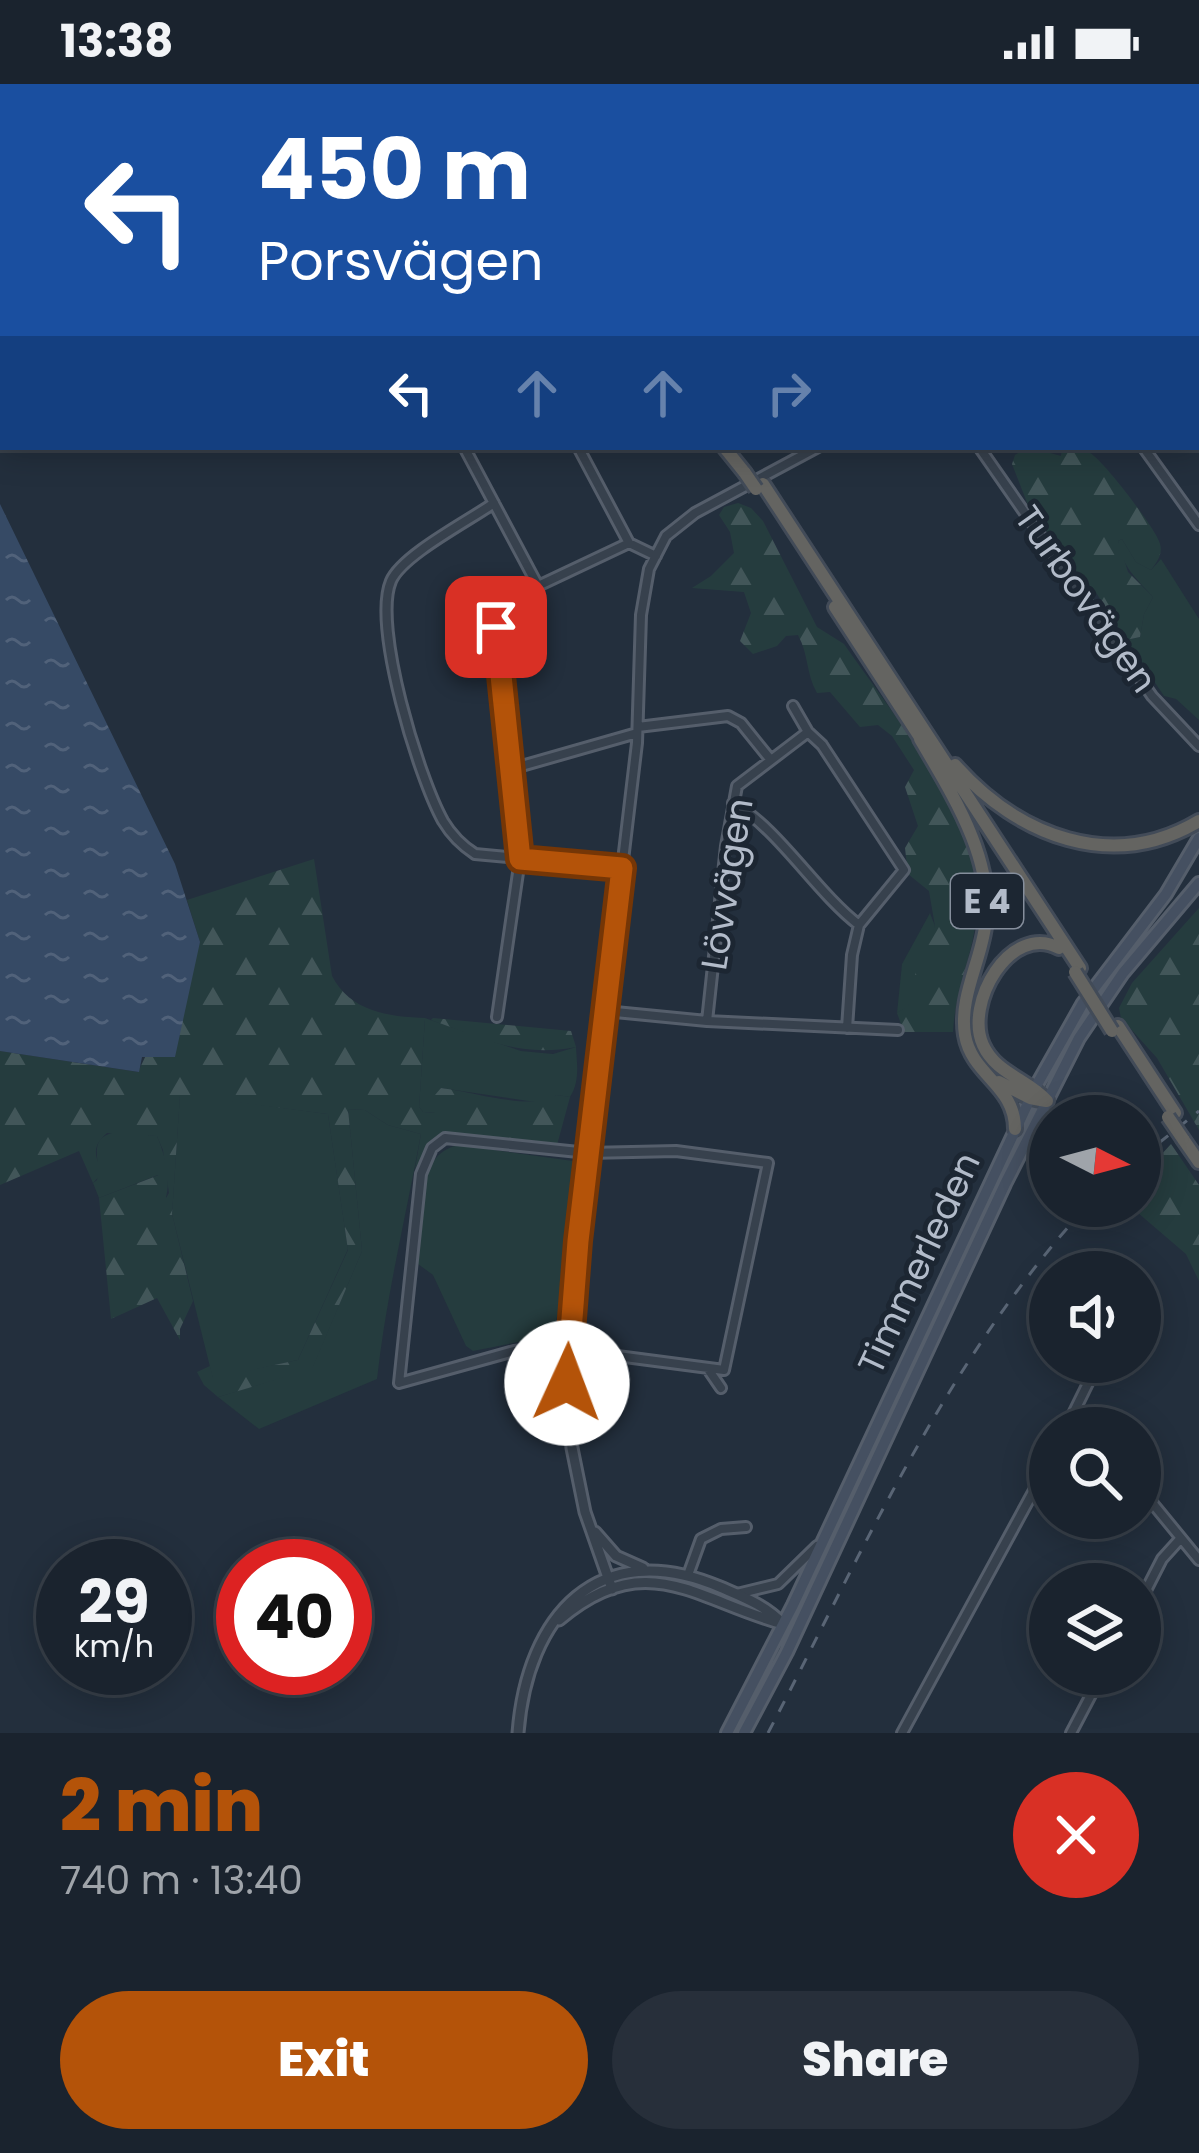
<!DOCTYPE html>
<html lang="en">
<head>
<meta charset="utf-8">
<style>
  :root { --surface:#1a232e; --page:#272f3a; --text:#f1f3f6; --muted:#9fa4aa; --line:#38404a; --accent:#b45309 }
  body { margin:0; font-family:Poppins,sans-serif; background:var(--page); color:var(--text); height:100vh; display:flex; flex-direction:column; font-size:45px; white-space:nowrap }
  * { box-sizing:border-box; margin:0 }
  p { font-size:39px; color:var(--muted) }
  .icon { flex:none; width:66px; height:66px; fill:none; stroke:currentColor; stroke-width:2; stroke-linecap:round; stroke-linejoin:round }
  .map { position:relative; height:1649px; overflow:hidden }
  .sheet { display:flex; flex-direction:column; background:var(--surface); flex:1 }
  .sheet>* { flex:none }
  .banner { position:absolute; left:0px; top:0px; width:1200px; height:366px; box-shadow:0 6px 30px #0003,0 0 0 3px var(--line); background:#1a4fa0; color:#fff; overflow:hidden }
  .needle { width:78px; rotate:96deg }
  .fabs { position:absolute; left:1029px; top:1011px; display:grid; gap:24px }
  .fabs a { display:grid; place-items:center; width:132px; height:132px; border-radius:50%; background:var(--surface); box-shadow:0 6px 30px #0003,0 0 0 3px var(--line); font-size:60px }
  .speed { position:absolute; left:36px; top:1455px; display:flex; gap:24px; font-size:60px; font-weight:700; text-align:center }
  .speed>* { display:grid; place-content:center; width:156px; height:156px; border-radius:50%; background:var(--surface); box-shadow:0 6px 30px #0003,0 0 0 3px var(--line); line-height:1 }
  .speed small { font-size:30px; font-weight:400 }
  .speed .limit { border:18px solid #d22; background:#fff; color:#111 }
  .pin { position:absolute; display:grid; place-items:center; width:102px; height:102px; color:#fff; margin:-51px; border-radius:24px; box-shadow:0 6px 18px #0006 }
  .me { position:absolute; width:132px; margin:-66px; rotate:2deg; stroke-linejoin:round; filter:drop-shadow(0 0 9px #0008) }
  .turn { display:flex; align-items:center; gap:42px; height:252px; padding:0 60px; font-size:54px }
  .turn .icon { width:156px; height:156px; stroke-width:2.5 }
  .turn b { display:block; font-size:84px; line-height:102px }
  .lanes { display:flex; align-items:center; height:114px; padding:0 60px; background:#0003; justify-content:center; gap:60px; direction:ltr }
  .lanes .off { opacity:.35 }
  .round { display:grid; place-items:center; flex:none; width:126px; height:126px; border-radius:63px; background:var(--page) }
  .head { display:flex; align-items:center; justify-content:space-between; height:204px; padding:0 60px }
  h1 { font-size:72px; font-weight:800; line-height:90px; color:var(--accent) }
  .action { display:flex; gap:24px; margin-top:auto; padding:24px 60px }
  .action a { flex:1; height:138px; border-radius:72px; background:var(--accent); color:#fff; font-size:48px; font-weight:800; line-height:138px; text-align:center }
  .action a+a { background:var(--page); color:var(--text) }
  .status { display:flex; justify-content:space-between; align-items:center; height:84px; padding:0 60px; background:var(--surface); direction:ltr }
  .status svg { height:33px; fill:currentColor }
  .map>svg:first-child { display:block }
</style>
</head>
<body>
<div class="status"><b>13:38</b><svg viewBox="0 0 49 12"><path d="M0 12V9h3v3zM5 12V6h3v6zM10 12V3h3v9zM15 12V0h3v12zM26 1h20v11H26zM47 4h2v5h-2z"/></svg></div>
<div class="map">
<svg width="1199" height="1649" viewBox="0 0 1199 1649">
  <defs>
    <pattern id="forest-firs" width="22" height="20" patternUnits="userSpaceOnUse" patternTransform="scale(3)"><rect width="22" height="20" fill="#253c3e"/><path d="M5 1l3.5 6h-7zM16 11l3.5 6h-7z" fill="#425659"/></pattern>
    <pattern id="water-ripples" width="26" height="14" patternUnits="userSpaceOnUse" patternTransform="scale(3)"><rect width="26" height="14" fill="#364a65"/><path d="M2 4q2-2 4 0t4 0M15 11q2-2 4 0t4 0" fill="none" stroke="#51627a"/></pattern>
  </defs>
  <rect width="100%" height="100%" fill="#232f3d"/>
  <path fill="#253c3e" d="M1122 455 1136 478 1151 486 1161 475 1199 535V636L1176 615 1164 612 1126 556 1140 553 1144 530 1153 513C1136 494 1122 483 1118 457Z
    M930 829 935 842 908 923 897 929 902 880Z
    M425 934 521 967 553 970 576 963C577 980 580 998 570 1013L556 1011 548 1018H535L441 1004 435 1029 423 1028 419 1023Z
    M180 1010 328 1030 348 1165 298 1276 213 1295 172 1130Z
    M348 1025 365 1026 388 1041 421 1050C406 1132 386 1213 377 1295L259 1345 218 1313 312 1284 362 1167Z
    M118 1048 157 1052C165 1070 172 1098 165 1116L158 1091 99 1114 93 1099 97 1096C101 1074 86 1052 118 1048Z
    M459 1061 573 1077C577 1112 568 1222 549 1252L473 1267 466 1262 433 1191 418 1180C421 1143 412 1069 459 1061Z"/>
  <path fill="url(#forest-firs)" d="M1028 363 1061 372 1062 363H1090V369C1103 376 1157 446 1160 460 1163 470 1157 478 1151 486L1136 478 1122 455 1118 457 1128 488 1153 513 1144 530 1140 553 1126 556 1097 510 1083 499 1028 421 1012 380 1015 371Z
    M738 419 751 424 763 437 817 543 844 560C892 629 979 734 977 821 976 866 955 904 953 948H904L897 929 908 922 917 883 935 842 929 807 908 790 905 764 918 742 905 703 914 686 892 652 878 641 860 643 830 608 817 609C806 590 809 571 798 551L786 552 777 562 753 570 740 557 751 529 744 508 692 504 711 492 734 469 730 448 719 431 724 423Z
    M314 775 332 892C350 927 388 933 425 934L419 1023 423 1028 435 1029V1011L441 1004C470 1007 534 1028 556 1011L570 1013 557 1061 445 1050 430 1059 415 1085 421 1050 388 1041 365 1026 348 1025 362 1167 312 1285 218 1313 204 1301 197 1288 210 1282 213 1294 298 1276 348 1166 328 1030 180 1011 172 1130 193 1217 180 1245V1256L157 1214 111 1235 99 1114 159 1091 166 1114 169 1109 163 1066 157 1052 107 1049C91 1063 95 1071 102 1089L93 1099 79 1067 0 1101V967L138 988 200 858 187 816Z
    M1199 824V1046L1157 974 1121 934 1119 924 1132 899Z
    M433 934 571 947 576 963C519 974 485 955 431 936Z
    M1171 1060 1199 1101V1197L1186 1170 1130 1122H1140V1094Z"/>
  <path fill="url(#water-ripples)" d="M21 0H1199V10L1197 3H18Z
    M3 21V323L0 328V24Z
    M0 420 175 780 200 858 175 973H142L139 988 0 967Z"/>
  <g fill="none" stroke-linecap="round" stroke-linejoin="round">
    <g stroke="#555e6b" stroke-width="14">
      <path id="minor" d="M1197 173 1199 172
        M1197 231H1199
        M1197 299H1199
        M464 363 538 502
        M578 363 629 459 656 472
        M818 363 695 429 666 452 649 485 641 531 637 659 605 927 707 937 898 946
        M979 363 1152 612 1199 662
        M1143 363 1199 441
        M494 419C470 436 402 471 391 497 372 542 419 694 443 737 452 752 461 761 475 770L622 784
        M793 622 808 648
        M638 643 728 632 741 639 770 675
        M511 685 637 649
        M733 719C778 744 816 808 859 841
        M497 933 520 775 496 559 499 528 538 502 629 459
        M707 937 726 762 737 702 808 648 822 661 904 786 859 841 852 871 847 944
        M445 1054 588 1069 676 1067 768 1079 724 1286 549 1263 514 1267 399 1299 421 1090 432 1064Z
        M708 1285 721 1304
        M1066 1344 1097 1281
        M1140 1404 1199 1476
        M688 1491 701 1455 721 1445 746 1443
        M737 1510 778 1500 817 1462
        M1140 1518 1162 1475 1181 1454
        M902 1649 1050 1377
        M1071 1649 1102 1590"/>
    </g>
    <g stroke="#555e6b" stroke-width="15">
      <path id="tertiary" d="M605 927 569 1238 567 1299 572 1364 585 1428 612 1505
        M595 1448 616 1472 643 1484
        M559 1536C646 1462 695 1516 783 1540
        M518 1649C527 1532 598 1451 720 1503 743 1513 765 1521 783 1540"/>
    </g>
    <g stroke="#555e6b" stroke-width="16">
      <path id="secondary" d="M727 1649 793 1521 1035 1004 1083 919 1166 810 1199 754
        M744 1649 787 1568 1005 1100 1079 954 1123 889 1199 799"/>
    </g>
    <g stroke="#424b58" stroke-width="18">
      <path id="trunk" d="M268 0 274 3
        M283 0 288 3
        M724 363 745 389
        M763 400 1080 884
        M835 523 925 661
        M920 655C952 710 996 777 985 843 980 879 959 914 965 951 972 992 1015 1001 1015 1045
        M955 681C1018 752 1112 789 1199 737
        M1118 942 1175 1029
        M999 998 1030 1014 1046 1017
        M1047 1017C1028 995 996 990 983 961 964 920 1010 838 1059 864
        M1183 1055 1199 1078"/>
    </g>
    <use href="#minor" stroke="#37414d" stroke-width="8"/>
    <use href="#tertiary" stroke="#37414d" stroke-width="9"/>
    <use href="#secondary" stroke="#455061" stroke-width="10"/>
    <use href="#trunk" stroke="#646461" stroke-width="12"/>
    <path stroke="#596575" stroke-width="3" stroke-dasharray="12 12" stroke-linecap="butt" d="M1140 1074 1199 1027
      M768 1649C863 1467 947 1274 1087 1122"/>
    <g stroke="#424b58" stroke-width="18" stroke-linecap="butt">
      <path id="trunk-bridge" d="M745 389 756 405
        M1075 888 1112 947
        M1168 1033 1183 1055"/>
    </g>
    <use href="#trunk-bridge" stroke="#646461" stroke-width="12"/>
  </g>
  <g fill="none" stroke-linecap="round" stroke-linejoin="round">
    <g stroke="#753606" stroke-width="30">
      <path id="route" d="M496 543 520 775 622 784 578 1157 567 1299"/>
    </g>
    <use href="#route" stroke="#b45309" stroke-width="21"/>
  </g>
  <g text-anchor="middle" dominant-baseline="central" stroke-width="10" stroke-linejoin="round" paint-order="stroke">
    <rect fill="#1c2632" stroke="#858e9c" stroke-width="3" x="951" y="790" width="72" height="54" rx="9"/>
    <g font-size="33" font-weight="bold" fill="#b2bbc9">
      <text x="987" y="817">E 4</text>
    </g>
    <g font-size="36" fill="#b2bbc9" stroke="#1c2632">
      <text transform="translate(1086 515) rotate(55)">Turbovägen</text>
      <text transform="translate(727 800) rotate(-81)">Lövvägen</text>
      <text transform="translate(919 1179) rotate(-65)">Timmerleden</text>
    </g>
  </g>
</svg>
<div class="fabs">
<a><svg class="needle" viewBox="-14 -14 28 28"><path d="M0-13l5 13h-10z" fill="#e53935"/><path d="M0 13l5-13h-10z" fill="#9fa4aa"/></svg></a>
<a><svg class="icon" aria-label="sound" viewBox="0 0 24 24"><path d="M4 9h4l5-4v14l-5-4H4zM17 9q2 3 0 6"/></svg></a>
<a><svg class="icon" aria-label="search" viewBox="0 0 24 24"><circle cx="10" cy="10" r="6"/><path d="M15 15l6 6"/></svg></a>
<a><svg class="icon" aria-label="layers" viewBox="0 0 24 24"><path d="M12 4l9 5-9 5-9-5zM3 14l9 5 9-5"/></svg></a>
</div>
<div class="speed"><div>29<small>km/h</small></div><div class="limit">40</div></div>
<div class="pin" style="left:496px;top:543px;background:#d93025"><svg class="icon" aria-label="arrive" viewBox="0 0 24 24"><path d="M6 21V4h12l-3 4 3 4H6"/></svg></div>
<svg class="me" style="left:567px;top:1299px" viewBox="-20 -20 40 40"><circle r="19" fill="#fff"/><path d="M0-13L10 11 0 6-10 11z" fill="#b45309"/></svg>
<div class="banner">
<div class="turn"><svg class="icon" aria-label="left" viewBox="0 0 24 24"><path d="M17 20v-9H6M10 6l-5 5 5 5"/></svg><div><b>450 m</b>Porsvägen</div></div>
<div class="lanes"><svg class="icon" aria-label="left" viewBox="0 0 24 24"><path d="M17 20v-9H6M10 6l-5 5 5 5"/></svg><svg class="icon off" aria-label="ahead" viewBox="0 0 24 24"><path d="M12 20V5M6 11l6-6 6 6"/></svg><svg class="icon off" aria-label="ahead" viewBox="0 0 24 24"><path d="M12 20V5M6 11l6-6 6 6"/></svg><svg class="icon off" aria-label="right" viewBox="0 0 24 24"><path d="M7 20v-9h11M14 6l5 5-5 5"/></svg></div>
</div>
</div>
<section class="sheet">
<div class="head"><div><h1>2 min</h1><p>740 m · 13:40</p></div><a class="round" style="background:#d93025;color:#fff"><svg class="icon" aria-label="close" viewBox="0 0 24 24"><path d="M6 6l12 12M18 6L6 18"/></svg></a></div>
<div class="action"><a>Exit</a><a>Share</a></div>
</section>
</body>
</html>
